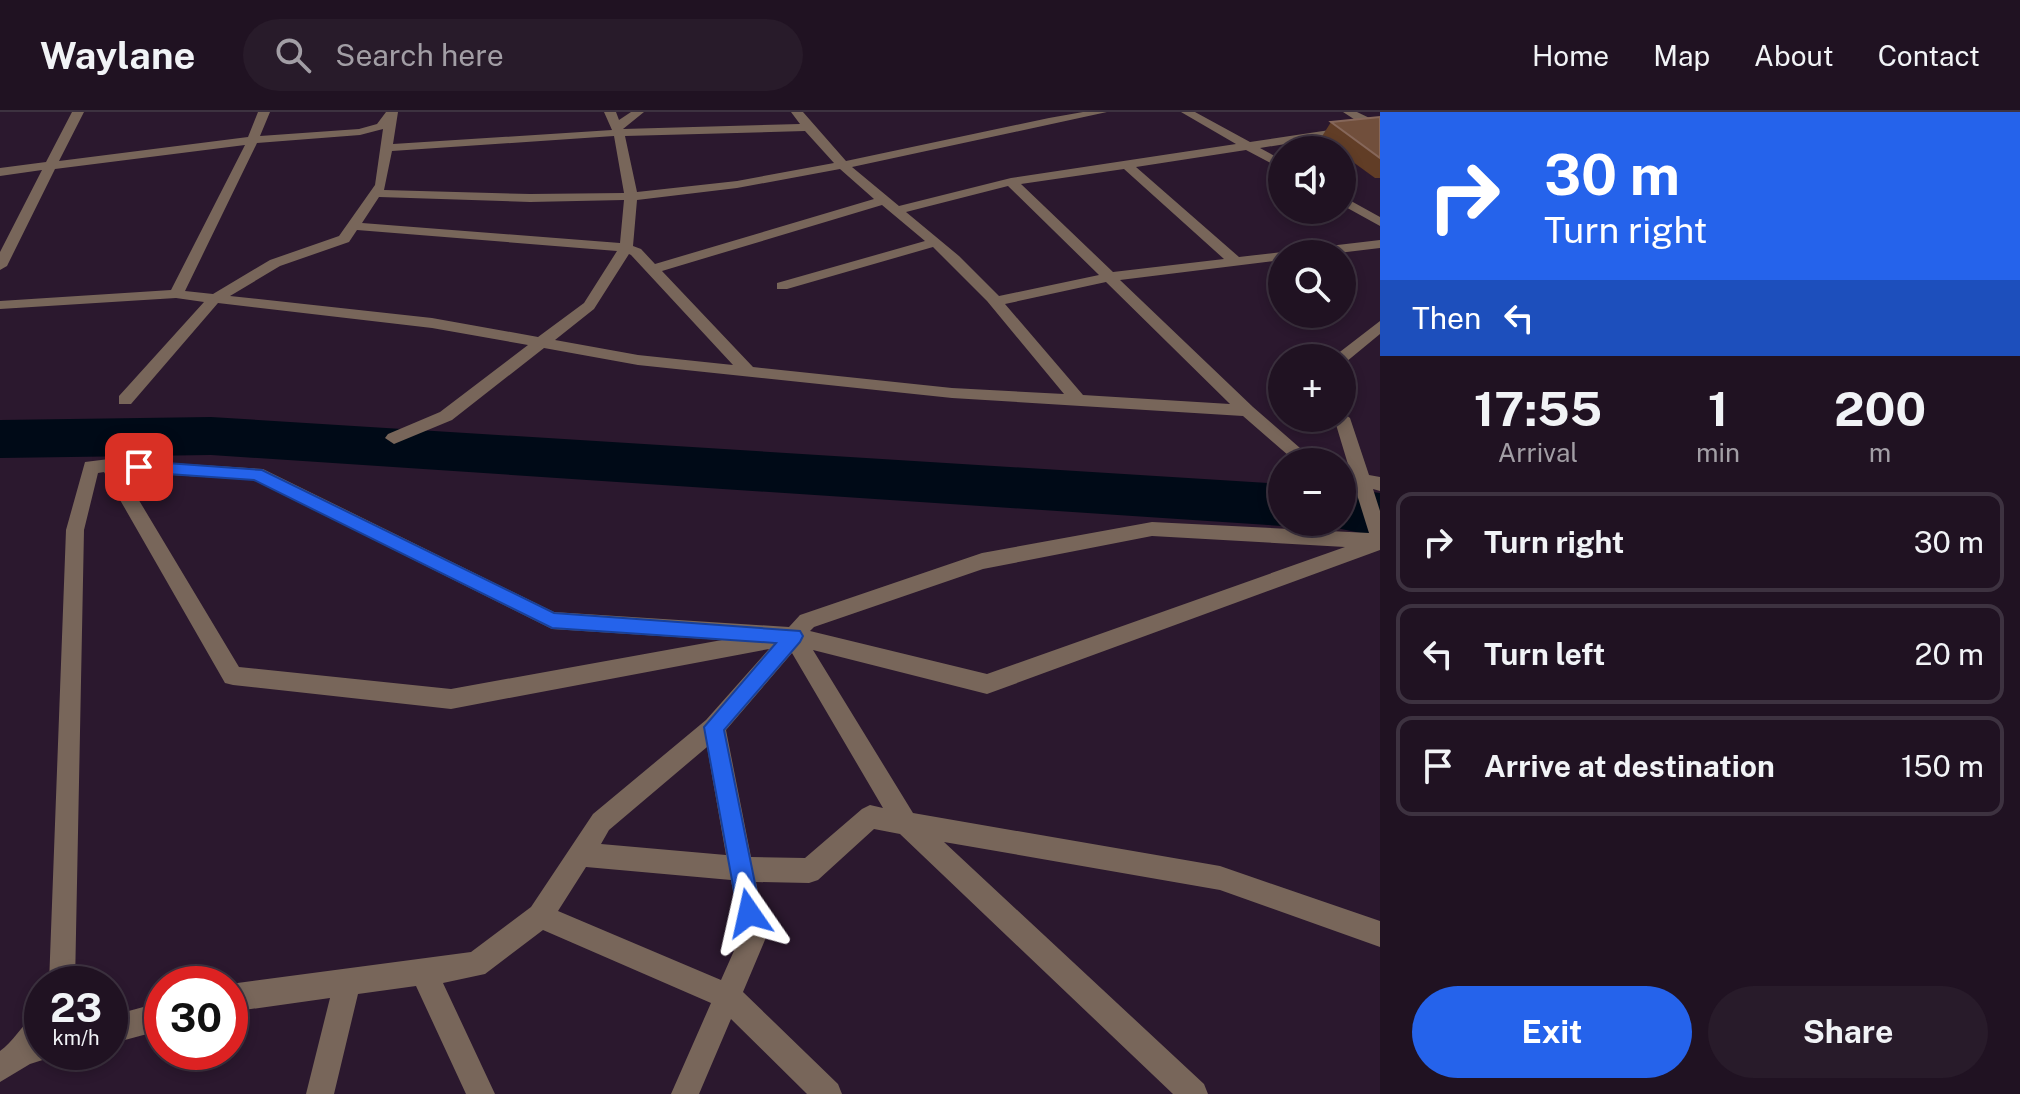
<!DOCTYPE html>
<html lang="en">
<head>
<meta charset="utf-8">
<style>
  :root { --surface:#201222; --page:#281b2a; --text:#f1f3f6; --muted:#a29ea5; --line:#3d3240; --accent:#2563eb }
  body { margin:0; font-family:"Public Sans",sans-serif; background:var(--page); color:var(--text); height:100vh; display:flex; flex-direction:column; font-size:30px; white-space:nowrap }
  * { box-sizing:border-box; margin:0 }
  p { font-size:26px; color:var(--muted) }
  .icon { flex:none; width:44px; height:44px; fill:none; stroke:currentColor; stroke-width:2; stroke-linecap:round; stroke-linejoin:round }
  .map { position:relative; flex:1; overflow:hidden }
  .sheet { display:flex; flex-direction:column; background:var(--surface); width:640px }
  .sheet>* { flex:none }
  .guide { background:#2563eb; color:#fff; overflow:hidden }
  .tools { position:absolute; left:1268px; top:24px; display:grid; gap:16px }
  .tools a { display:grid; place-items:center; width:88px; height:88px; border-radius:50%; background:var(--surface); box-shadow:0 4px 12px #0003,0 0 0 2px var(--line); font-size:40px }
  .speed { position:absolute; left:24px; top:854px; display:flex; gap:16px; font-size:40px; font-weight:700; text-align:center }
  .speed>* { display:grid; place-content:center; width:104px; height:104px; border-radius:50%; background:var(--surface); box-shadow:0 4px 12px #0003,0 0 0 2px var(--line); line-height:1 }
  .speed small { font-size:20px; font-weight:400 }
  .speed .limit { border:12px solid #d22; background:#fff; color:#111 }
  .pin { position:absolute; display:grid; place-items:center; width:68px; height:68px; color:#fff; margin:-34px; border-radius:16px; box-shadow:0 4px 12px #0006 }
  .me { position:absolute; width:88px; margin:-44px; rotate:349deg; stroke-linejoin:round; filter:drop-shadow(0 0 6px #0008) }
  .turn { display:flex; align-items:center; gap:28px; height:168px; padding:0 32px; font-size:36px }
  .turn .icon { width:104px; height:104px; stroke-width:2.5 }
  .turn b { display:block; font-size:56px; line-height:68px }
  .then { display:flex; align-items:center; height:76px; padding:0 32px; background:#0003; gap:16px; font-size:30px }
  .eta { display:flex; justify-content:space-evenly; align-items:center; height:136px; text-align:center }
  .eta b { font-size:48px; font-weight:700; line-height:56px }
  .action { display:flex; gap:16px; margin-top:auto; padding:16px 32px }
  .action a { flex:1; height:92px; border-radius:48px; background:var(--accent); color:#fff; font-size:32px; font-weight:700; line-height:92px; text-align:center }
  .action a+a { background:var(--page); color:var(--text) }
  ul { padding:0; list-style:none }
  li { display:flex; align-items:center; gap:24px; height:100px; margin:0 16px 12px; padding:0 16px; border:4px solid var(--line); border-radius:16px }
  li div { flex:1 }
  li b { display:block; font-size:30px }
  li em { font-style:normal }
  header { display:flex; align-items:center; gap:48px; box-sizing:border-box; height:112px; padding:0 40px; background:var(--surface); border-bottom:2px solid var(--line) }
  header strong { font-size:38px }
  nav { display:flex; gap:44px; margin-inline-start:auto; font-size:28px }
  .search { width:560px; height:72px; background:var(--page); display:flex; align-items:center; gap:20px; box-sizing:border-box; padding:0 28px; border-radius:44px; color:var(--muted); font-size:30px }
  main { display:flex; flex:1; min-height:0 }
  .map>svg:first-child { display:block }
</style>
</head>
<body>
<header>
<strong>Waylane</strong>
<div class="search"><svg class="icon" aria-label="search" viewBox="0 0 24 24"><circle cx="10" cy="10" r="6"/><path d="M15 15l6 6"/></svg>Search here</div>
<nav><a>Home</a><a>Map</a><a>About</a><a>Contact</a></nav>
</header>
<main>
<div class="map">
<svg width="1380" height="982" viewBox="0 0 1380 982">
  <rect width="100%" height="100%" fill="#2b182e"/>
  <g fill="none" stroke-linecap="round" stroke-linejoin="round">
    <path fill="#000a17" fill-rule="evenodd" d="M211 305 1282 372V410H1296L1282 414 211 343 0 346V308Z
      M1342 376 1380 381V425L1322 413 1320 410H1342Z"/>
    <path fill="#78665a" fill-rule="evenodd" d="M72 0H84L59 49 248 25 258 0H270L260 24 359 17 377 12 386 0H398L393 32 612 18 604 0H616L619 8 631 0H644L623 17 800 12 791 0H803L846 49 1049 6 1083 0H1107L852 55 899 94 1011 66 1236 32 1181 0H1195L1250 30 1363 13 1343 0H1357L1380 11V17L1260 36 1282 48V57L1246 38 1136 55 1239 145 1282 140 1288 142H1282V148L1120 168 1253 295 1316 350H1296L1243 304 952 286 638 253 544 236 452 308 394 332 385 326 388 322 440 300 528 233 432 216 218 191 131 292H119V284L204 190 176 186 0 197V189L171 178 245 33 55 57 7 154 0 158V140L42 58 0 64V56L46 50ZM383 17 375 73 339 124 270 148 213 182 185 179 257 31 360 23ZM805 19 834 51 737 69 637 80 625 24ZM614 24 624 81 530 82 384 78 392 39ZM840 57 874 87 655 152 641 137 633 134 637 88 737 76ZM1124 57 1224 147 1113 160 1021 72ZM1008 74 1099 163 999 184 959 144 906 100ZM379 85 530 90 624 88 620 131 362 111ZM882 93 925 129 777 171V177H787L933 135 987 189 1064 282 952 276 753 255 662 159ZM357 118 617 139 584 191 538 225 432 206 230 184 280 154 349 130ZM629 142 631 143 733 253 638 243 555 228 594 197ZM1106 170 1230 292 1083 283 1005 192Z
      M1342 84 1380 105V114L1342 93Z
      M1380 128V136L1330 142H1288L1295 138Z
      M1380 209V222L1346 250 1342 251V246H1332Z
      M1342 300 1350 306 1369 363 1380 365V379L1373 377 1380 399V438L987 582 813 538 913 701 1220 754 1380 809V835L1220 778 944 730 1204 972 1208 982H1173L900 722 874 717 818 768 809 771 756 770 767 823 743 880 838 972 842 982H807L731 907 699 982H671L711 891 543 818 485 862 443 871 495 982H466L416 874 358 882 334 982H306L330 886 230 900V872L471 840 531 795 593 702 706 608 769 537 451 597 233 573 225 571 104 360 98 361 84 418 75 872H49L66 418 85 350 109 347 263 357 554 500 789 515 800 503 982 441 1152 410 1369 421 1354 373 1342 371V357L1350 359 1334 306H1342ZM122 360 254 368 552 517 722 528 451 577 239 555ZM1152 424 1345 435 987 562 810 519 814 515 983 457ZM792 541 883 696 870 693 862 697 805 746 751 745 726 618ZM707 635 726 743 601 732 609 718ZM586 755 731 768 741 823 721 868 558 799Z
      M162 890V918L110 932V904Z
      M42 899V940H54L52 945 30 952 0 970V939C16 928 24 907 42 899Z"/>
  </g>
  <path fill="#613d26" d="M1380 5V66H1375L1342 42V38H1337L1321 26 1331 10Z"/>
  <path fill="#714f3c" stroke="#86675a" stroke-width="2" d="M1380 5V46L1331 10Z"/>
  <path fill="#2563eb" stroke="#184099" stroke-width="2" d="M139 349 262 358 554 501 800 519 803 524 800 530 724 618 761 801 758 809 749 813 741 809 738 801 704 615 776 531 552 516 254 368 139 360 131 355Z"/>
</svg>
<div class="tools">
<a><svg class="icon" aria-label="sound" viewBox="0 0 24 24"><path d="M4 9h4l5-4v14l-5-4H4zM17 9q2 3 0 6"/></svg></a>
<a><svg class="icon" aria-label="search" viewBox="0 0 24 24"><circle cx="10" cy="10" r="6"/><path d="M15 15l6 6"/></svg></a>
<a>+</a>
<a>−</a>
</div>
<div class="speed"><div>23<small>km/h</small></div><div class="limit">30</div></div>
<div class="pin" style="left:139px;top:355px;background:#d93025"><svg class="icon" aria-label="arrive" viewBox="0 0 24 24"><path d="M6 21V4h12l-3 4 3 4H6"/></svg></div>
<svg class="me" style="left:749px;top:801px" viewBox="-20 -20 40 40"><path d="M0-17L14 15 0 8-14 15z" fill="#2563eb" stroke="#fff" stroke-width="4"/></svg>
</div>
<section class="sheet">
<div class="guide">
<div class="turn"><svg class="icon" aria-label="right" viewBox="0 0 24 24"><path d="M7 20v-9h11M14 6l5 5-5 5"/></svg><div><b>30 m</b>Turn right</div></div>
<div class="then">Then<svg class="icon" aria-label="left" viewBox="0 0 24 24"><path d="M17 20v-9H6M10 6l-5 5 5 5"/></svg></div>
</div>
<div class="eta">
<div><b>17:55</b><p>Arrival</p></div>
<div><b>1</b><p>min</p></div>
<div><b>200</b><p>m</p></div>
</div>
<ul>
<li><svg class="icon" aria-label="right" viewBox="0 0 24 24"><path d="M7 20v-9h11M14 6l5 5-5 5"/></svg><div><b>Turn right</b></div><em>30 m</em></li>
<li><svg class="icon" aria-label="left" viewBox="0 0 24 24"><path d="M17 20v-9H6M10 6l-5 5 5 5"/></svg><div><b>Turn left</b></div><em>20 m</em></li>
<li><svg class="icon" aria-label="arrive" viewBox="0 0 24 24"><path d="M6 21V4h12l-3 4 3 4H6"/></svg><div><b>Arrive at destination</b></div><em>150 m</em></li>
</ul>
<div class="action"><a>Exit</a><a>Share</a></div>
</section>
</main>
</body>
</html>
